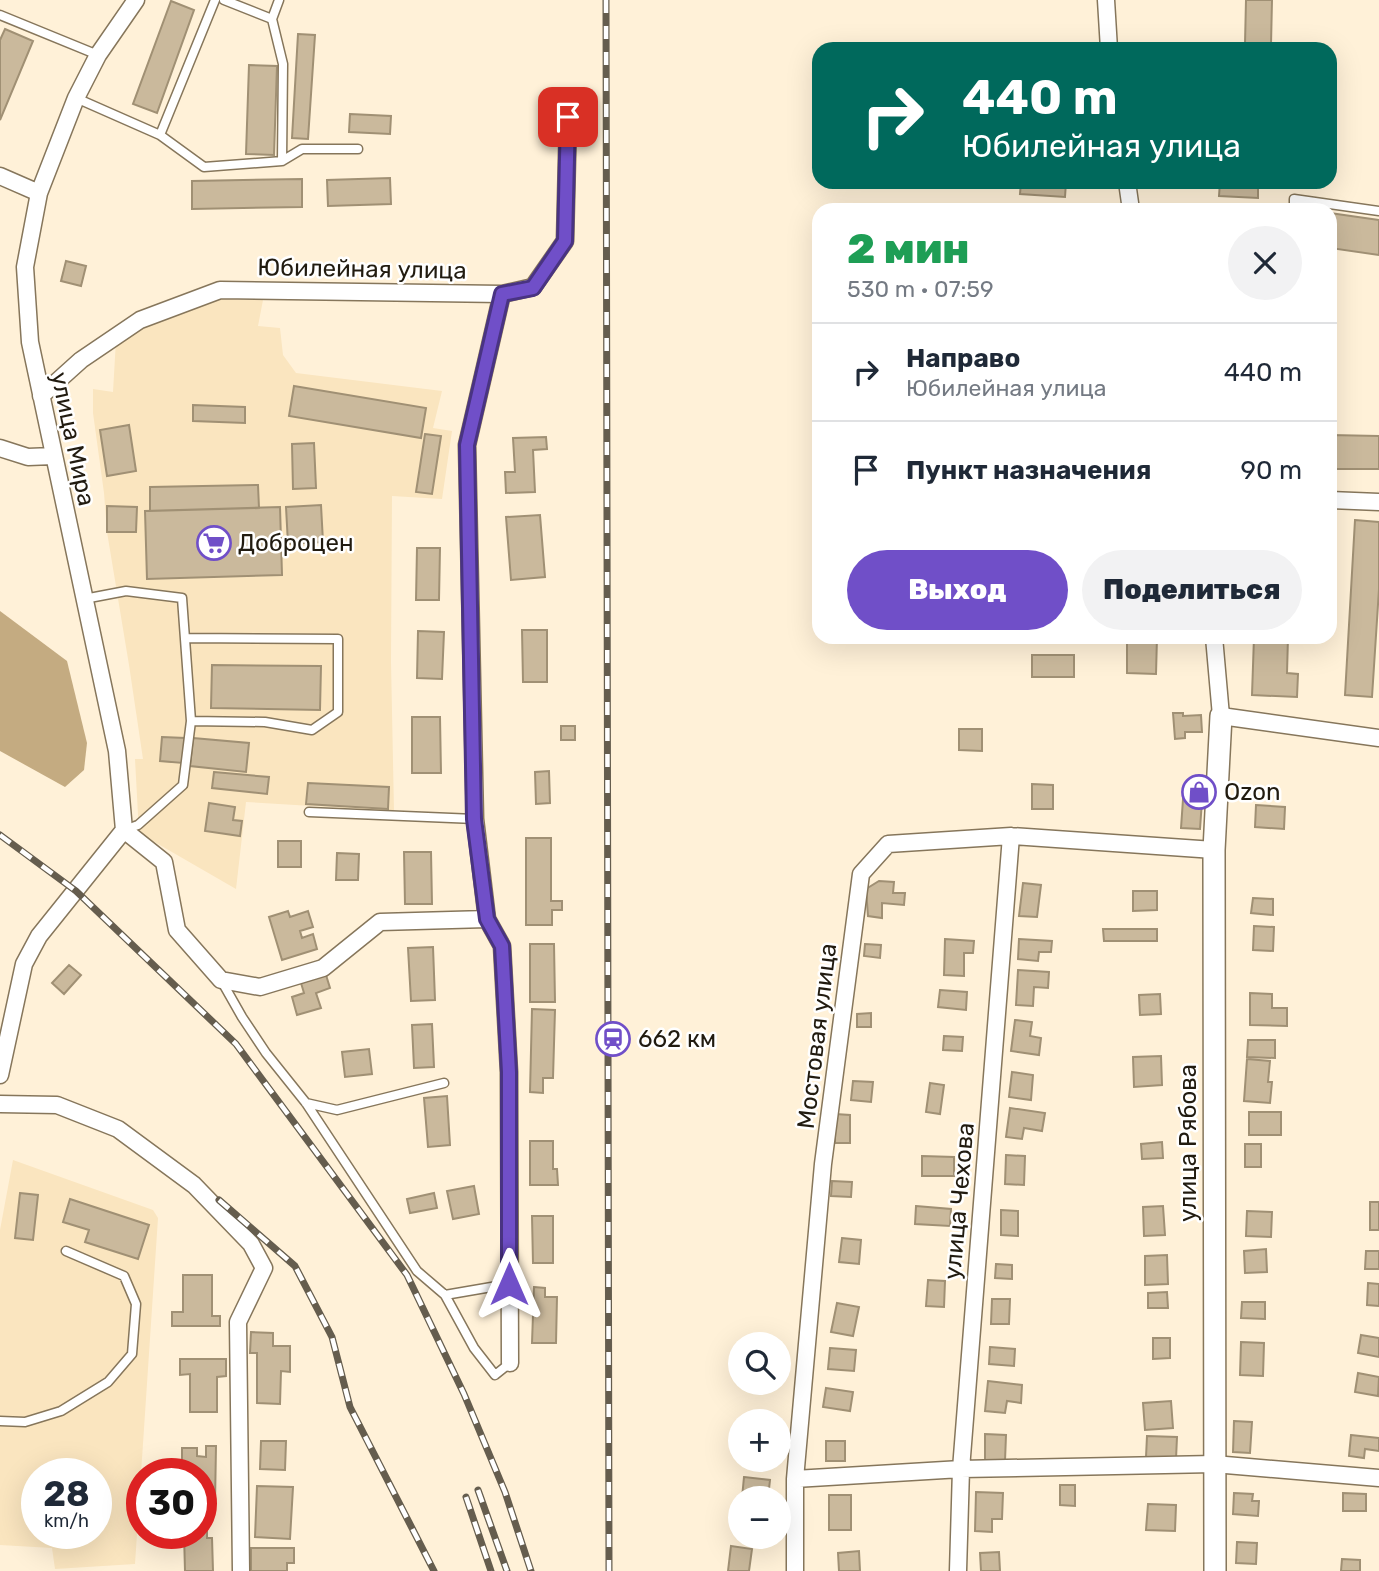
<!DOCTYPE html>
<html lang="ru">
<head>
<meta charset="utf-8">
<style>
  :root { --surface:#fff; --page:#f2f2f3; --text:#1f2937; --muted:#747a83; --line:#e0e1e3; --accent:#704fc8 }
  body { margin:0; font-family:Rubik,sans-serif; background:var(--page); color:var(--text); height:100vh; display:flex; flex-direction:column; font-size:26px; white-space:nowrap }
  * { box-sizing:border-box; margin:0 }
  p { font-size:23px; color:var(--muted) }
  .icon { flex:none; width:38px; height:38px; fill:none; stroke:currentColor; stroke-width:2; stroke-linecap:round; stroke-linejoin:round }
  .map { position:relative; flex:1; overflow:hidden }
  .details { position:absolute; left:812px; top:203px; width:525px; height:441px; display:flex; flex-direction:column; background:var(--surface); border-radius:21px; box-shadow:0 7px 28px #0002 }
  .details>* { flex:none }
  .top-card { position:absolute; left:812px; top:42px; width:525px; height:147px; border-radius:21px; box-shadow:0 7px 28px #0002; background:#00695c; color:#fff; overflow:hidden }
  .buttons { position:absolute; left:728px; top:1332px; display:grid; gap:14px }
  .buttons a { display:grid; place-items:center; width:63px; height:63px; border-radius:50%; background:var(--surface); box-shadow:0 7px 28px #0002; font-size:35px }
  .speed { position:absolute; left:21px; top:1458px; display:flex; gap:14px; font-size:35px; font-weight:700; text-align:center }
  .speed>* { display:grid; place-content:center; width:91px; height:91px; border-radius:50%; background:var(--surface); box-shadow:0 7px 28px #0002; line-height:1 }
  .speed small { font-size:18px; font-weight:400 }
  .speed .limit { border:10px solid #d22; background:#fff; color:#111 }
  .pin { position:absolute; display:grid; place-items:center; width:60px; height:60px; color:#fff; margin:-30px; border-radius:14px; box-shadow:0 4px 10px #0006 }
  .me { position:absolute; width:77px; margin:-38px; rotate:0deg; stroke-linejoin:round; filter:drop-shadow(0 0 5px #0008) }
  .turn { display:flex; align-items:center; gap:24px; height:147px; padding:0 35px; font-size:32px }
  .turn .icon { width:91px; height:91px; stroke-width:2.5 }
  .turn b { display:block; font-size:49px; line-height:60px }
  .round { display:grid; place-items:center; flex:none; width:74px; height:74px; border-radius:37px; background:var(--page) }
  .overview { display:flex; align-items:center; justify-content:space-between; height:119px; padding:0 35px }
  h1 { font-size:42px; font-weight:800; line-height:52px; color:#1e9e55 }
  .button { display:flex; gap:14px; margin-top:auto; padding:14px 35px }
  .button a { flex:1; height:80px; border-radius:42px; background:var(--accent); color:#fff; font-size:28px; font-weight:800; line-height:80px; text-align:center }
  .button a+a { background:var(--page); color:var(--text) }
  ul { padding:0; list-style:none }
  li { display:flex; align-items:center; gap:21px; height:98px; padding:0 35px; border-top:2px solid var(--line) }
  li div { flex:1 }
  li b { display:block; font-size:26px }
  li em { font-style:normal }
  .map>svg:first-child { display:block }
</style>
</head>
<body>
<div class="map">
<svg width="1379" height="1571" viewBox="0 0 1379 1571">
  <rect width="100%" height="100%" fill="#fff1d8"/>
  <path fill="#fae5bf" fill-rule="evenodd" d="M209 299 263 300 258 326 280 328 283 355 296 373 442 391 433 428 452 431 442 499 392 496 391 662 394 811 246 802 236 889 139 833 135 759H143L129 665 107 532 104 493 93 413V389L113 392 116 340Z
    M13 1160 153 1210 158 1218 135 1564 55 1569 52 1548 0 1545V1230ZM37 1474H96V1533H37Z"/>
  <path fill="#c4ab81" d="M0 611 67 661 87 743 84 770 65 787 0 751Z"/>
  <path fill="#cab99c" stroke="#a09074" stroke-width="2" d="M1246 0H1272L1271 45 1245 44Z
    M171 1 194 10 157 113 133 104Z
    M5 29 33 41 0 120V40Z
    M298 34 315 35 308 139 292 138Z
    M249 65 277 66 274 155 246 154Z
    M350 114 391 116 390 134 349 132Z
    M390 178 391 204 328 206 327 180Z
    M302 179V207L192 209V181Z
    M1021 182H1066L1065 197 1020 194Z
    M1220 182H1258V198L1219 196Z
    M1330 213 1379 220V255L1330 248Z
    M66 261 86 266 81 286 61 281Z
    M294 386 426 408 421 438 289 416Z
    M193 405 245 407V423L193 421Z
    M129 425 136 471 107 476 100 430Z
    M425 434 441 436 432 494 416 492Z
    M1330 435 1379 436V469H1330Z
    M546 437 547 449 533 450 535 492 506 493 505 472H515L513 438Z
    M314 443 316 488 293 489 292 444Z
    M258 485 259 508 150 511V487Z
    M321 505 323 542 288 544 286 507Z
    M107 506 137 507 136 532H107Z
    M280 507 282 575 147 579 145 511Z
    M540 515 545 577 511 580 506 517Z
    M1355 520 1379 522V589L1372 697 1345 695Z
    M417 548H440L439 600H416Z
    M522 630H547V682H523Z
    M418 631 444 632 442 679 417 678Z
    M1127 637H1157L1156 674 1127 673Z
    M1254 637H1288L1287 673 1298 674 1297 697 1252 695Z
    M1032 655H1074V677H1032Z
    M212 665 321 666 320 710 211 708Z
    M1173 713H1183V716L1201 715 1202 732H1185V738L1175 739Z
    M412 717H440L441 773H412Z
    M561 726H575V740H561Z
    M959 729H982V751L959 750Z
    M162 737 185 738 183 763 160 761Z
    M193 738 249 743 246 772 190 766Z
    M549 771 550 803 536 804 535 772Z
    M214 772 269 777 267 794 212 788Z
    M308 783 389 787 388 809 306 804Z
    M1032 784 1053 785V809H1032Z
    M1184 785 1203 786 1200 829 1181 828Z
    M209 803 235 807 233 820 242 821 240 836 205 831Z
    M1256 805 1285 807 1284 829 1255 827Z
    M526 838H551V901H562V910H552V925H526Z
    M278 841H301V867H278Z
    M404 852H431L432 904H405Z
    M337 853 359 854 358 880H336Z
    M879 881 894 882 893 893H905L904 905 882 903V918L868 916 866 889Z
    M1023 883 1041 885 1037 917 1019 916Z
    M1133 891H1157V910L1133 911Z
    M1253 898 1273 899V915L1251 913Z
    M288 911 290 917 308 911 313 927 300 931 302 938 313 934 317 949 282 960 269 917Z
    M1254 926 1274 927 1273 951 1253 950Z
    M1103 929H1157V941H1104Z
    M945 939 974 941 973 953H964V976L944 975Z
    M1019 939 1052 941 1051 952H1039L1038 961 1018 959Z
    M530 944H554L555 1002H530Z
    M865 944 881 945 880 958 864 956Z
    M433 947 435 1000 411 1001 408 948Z
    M69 965 81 975 64 994 52 983Z
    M1018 970 1049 972 1048 988 1034 987 1033 1006 1016 1005Z
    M326 975 330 988 316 993 321 1008 297 1015 292 997 304 993 301 983Z
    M940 990 967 992 966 1010 938 1007Z
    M1250 993 1272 994V1008H1287V1026L1250 1025Z
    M1160 994 1161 1014 1140 1015 1139 995Z
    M532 1009 555 1010 553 1078H543V1093L530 1092Z
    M871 1013V1027H857V1014Z
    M1015 1020 1032 1022 1030 1036 1041 1038 1039 1055 1011 1051Z
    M432 1024 434 1067 414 1068 412 1025Z
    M944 1036 963 1037 962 1051 943 1050Z
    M1248 1040H1275V1058L1247 1057Z
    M369 1049 372 1074 345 1077 342 1052Z
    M1161 1056 1162 1085 1134 1087 1133 1057Z
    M1247 1059 1270 1061 1268 1082H1272L1270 1103 1244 1101Z
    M1012 1072 1033 1075 1031 1100 1009 1097Z
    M853 1081 873 1082 871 1102 851 1100Z
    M930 1083 944 1085 940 1114 926 1112Z
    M447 1096 450 1145 428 1147 424 1098Z
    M1010 1108 1045 1113 1042 1131 1024 1128 1022 1139 1006 1137Z
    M1249 1112H1281V1135H1249Z
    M835 1114 850 1115V1143H835Z
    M530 1141H553V1169H557L558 1185H530Z
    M1162 1142 1163 1158 1142 1159 1141 1144Z
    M1245 1144H1261V1167H1245Z
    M1006 1155 1025 1156 1024 1185 1005 1184Z
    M922 1156 954 1157V1176H922Z
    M832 1181 852 1182 851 1197 831 1196Z
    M474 1186 479 1214 453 1219 447 1191Z
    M20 1193 38 1195 33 1240 15 1238Z
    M434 1193 437 1208 410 1213 407 1199Z
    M70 1199 149 1225 138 1259 85 1242 89 1230 63 1222Z
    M1370 1202H1379V1230H1370Z
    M916 1206 951 1209 950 1226 915 1224Z
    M1163 1206 1165 1235 1144 1236 1143 1207Z
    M1001 1210 1018 1211V1236L1001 1235Z
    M1247 1211 1272 1212 1271 1237 1246 1236Z
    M532 1216H553V1263H533Z
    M842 1238 861 1240 859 1264 839 1262Z
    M1266 1249 1267 1272 1245 1273 1244 1251Z
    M1366 1251H1379V1269H1365Z
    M1167 1255 1168 1284 1145 1285V1256Z
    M996 1264 1012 1265V1279L995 1278Z
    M183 1275H212V1316H220V1326H172V1312H183Z
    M928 1280 945 1281 944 1307 926 1306Z
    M1368 1283 1379 1284V1306L1367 1305Z
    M534 1287 545 1288V1297H557L556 1343H532Z
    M1167 1292 1168 1308H1148V1293Z
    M992 1299H1010L1009 1324H991Z
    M1242 1302H1265V1319L1241 1318Z
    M837 1303 859 1307 853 1336 831 1332Z
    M251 1332 273 1333V1346H290V1372L281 1371 280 1404 257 1403V1353H250Z
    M1361 1335 1379 1338V1357L1358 1353Z
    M1153 1338H1170V1358L1153 1359Z
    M1241 1342 1264 1343 1263 1376 1240 1375Z
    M990 1347 1015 1349 1014 1366 989 1364Z
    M830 1348 856 1350 854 1371 828 1369Z
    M180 1359H226V1376L217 1377V1412H190V1374L180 1375Z
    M1358 1373 1379 1377 1378 1396 1355 1392Z
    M988 1381 1022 1385 1021 1403 1007 1401 1005 1413 985 1411Z
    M826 1388 853 1392 850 1411 823 1407Z
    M1171 1401 1173 1428 1145 1430 1143 1403Z
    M1234 1421 1252 1422 1250 1453 1233 1452Z
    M985 1434 1006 1435 1005 1461 985 1460Z
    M1351 1435 1379 1438V1451L1365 1449 1364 1458 1349 1456Z
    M1147 1436 1177 1437 1176 1459 1146 1457Z
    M261 1441H286L285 1470 260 1469Z
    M826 1441H845V1461H826Z
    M206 1446H216L215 1504H201V1474H182V1448H197V1456L206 1457Z
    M744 1477 770 1480 768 1498H742Z
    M1060 1485H1075V1506L1060 1505Z
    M257 1486 293 1487 290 1539 255 1537Z
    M976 1492 1003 1493 1002 1519H992V1532L975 1531Z
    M1234 1493 1253 1494 1252 1501H1259L1258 1516 1233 1514Z
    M1343 1493 1366 1494V1511H1343Z
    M829 1495H851V1530H829Z
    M1148 1504 1176 1505 1175 1531 1146 1530Z
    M201 1521H207V1538H212L213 1571H185L184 1533H201Z
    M1237 1542 1257 1543 1256 1564 1236 1563Z
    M731 1546 752 1549 749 1571H728Z
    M251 1548H294V1563H287V1571H251Z
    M859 1551 860 1571H839L838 1553Z
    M999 1552 1000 1571H981L980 1553Z
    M1342 1559 1360 1560V1571H1341Z"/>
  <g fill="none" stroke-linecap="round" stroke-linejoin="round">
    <g stroke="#86765b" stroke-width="11">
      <path id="service" d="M224 0 272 19 279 0
        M0 15 98 55
        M272 19 283 64 282 161
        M76 98 160 135 204 167 282 161 302 149H358
        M160 135 215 0
        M1294 210V199L1379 211
        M84 599 126 591 182 598 191 721 183 785 138 825 124 830
        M185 638 338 639V712L312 730 265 722 191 721
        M309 812 475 819
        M221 980 242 1017 266 1053 306 1103 417 1271 445 1295 474 1348 495 1375 510 1363
        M306 1103 337 1110 444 1083
        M445 1295 509 1284
        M0 1421 25 1422 61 1411 108 1382 132 1354 136 1304 124 1276 66 1251"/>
    </g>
    <g stroke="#86765b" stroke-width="19">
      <path id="minor" d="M1106 0 1109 49
        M0 176 39 193
        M1127 182 1131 210
        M41 396 81 360 140 320 220 290 502 294 533 287 565 241 568 117
        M0 448 28 457 53 456
        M1330 500 1379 502
        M1214 637 1221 716 1379 738
        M124 830 164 862 177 930 221 980 260 987 323 968 380 922 487 919 475 819 467 445 502 294
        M487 919 502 946 509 1072 510 1363
        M0 1075 24 964 39 936 124 830 117 751 30 342 25 267 39 193 76 98 98 55 136 0
        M0 1104 57 1105 118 1129 194 1185 251 1244 264 1268 238 1322 241 1571
        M795 1479 961 1469 1214 1464 1379 1478
        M795 1571V1479L823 1164 861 874 888 844 1011 836 1214 850
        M958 1571 961 1469 1011 836"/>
    </g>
    <g stroke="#86765b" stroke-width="24">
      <path id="tertiary" d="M1215 1571 1214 850 1221 716"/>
    </g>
    <use href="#service" stroke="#fff" stroke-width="8"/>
    <use href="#minor" stroke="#fff" stroke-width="16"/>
    <use href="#tertiary" stroke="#fff" stroke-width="21"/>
    <g stroke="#655d4e" stroke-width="7">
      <path id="rail" d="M606 0 609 1571
        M0 835 76 891 236 1044 407 1275 464 1394 505 1492 531 1571
        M219 1200 295 1266 332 1337 350 1407 434 1571
        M478 1490 507 1571
        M466 1497 491 1571"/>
    </g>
    <use href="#rail" stroke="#fff" stroke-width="4.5" stroke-dasharray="13" stroke-linecap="butt"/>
  </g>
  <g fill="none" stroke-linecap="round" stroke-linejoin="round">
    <g stroke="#493382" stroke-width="18">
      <path id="route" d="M509 1284V1072L502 946 487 919 474 819 467 445 502 294 533 288 565 241 568 117"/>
    </g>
    <use href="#route" stroke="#704fc8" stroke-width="12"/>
  </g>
  <defs>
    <g id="supermarket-ring" transform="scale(1.75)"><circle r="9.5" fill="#fff" stroke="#704fc8" stroke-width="1.5"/><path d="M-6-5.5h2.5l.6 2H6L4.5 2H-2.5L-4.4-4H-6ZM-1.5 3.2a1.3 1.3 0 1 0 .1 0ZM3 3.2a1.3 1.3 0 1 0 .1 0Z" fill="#704fc8"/></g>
    <g id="shop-ring" transform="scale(1.75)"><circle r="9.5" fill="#fff" stroke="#704fc8" stroke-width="1.5"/><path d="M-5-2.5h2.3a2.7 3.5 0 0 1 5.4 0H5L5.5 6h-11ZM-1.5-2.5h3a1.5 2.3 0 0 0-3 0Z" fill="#704fc8"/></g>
    <g id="station-ring" transform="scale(1.75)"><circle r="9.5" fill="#fff" stroke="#704fc8" stroke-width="1.5"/><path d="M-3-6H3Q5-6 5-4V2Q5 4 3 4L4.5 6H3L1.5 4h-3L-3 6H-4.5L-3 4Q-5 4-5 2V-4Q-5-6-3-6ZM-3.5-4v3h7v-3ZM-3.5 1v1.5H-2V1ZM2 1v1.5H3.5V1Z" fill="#704fc8"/></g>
  </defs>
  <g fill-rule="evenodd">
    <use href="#supermarket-ring" x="214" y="543"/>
    <use href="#shop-ring" x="1199" y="792"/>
    <use href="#station-ring" x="613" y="1039"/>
  </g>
  <g text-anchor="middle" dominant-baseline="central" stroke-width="5" stroke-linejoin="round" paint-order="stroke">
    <g font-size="24" fill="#211b10" stroke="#fff">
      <text transform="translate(362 269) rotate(1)">Юбилейная улица</text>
      <text transform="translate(73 439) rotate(78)">улица Мира</text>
      <text transform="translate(817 1036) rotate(-83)">Мостовая улица</text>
      <text transform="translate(1188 1143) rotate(-90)">улица Рябова</text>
      <text transform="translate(959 1201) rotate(-85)">улица Чехова</text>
    </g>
    <g font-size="24" fill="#211b10" stroke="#fff" text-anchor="start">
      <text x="238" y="543">Доброцен</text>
      <text x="1224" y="792">Ozon</text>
      <text x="638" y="1039">662 км</text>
    </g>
  </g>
</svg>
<div class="buttons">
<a><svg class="icon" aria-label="search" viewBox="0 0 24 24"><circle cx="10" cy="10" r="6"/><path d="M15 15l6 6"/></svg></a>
<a>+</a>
<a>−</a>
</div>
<div class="speed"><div>28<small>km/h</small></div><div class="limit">30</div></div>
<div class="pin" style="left:568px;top:117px;background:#d93025"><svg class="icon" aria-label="arrive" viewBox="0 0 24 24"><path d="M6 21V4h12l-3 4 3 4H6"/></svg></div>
<svg class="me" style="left:509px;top:1284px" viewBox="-20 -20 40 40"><path d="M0-17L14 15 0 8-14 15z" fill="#704fc8" stroke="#fff" stroke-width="4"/></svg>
<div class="top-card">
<div class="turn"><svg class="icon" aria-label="right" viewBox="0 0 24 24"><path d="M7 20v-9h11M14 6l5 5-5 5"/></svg><div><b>440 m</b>Юбилейная улица</div></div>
</div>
<section class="details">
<div class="overview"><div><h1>2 мин</h1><p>530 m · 07:59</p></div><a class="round"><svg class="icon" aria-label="close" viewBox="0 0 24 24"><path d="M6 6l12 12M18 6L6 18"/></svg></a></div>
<ul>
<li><svg class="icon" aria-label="right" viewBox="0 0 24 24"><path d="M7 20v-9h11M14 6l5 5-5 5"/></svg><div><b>Направо</b><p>Юбилейная улица</p></div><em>440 m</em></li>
<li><svg class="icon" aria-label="arrive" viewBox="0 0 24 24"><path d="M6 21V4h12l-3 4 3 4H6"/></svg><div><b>Пункт назначения</b></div><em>90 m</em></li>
</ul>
<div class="button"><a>Выход</a><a>Поделиться</a></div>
</section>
</div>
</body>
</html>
